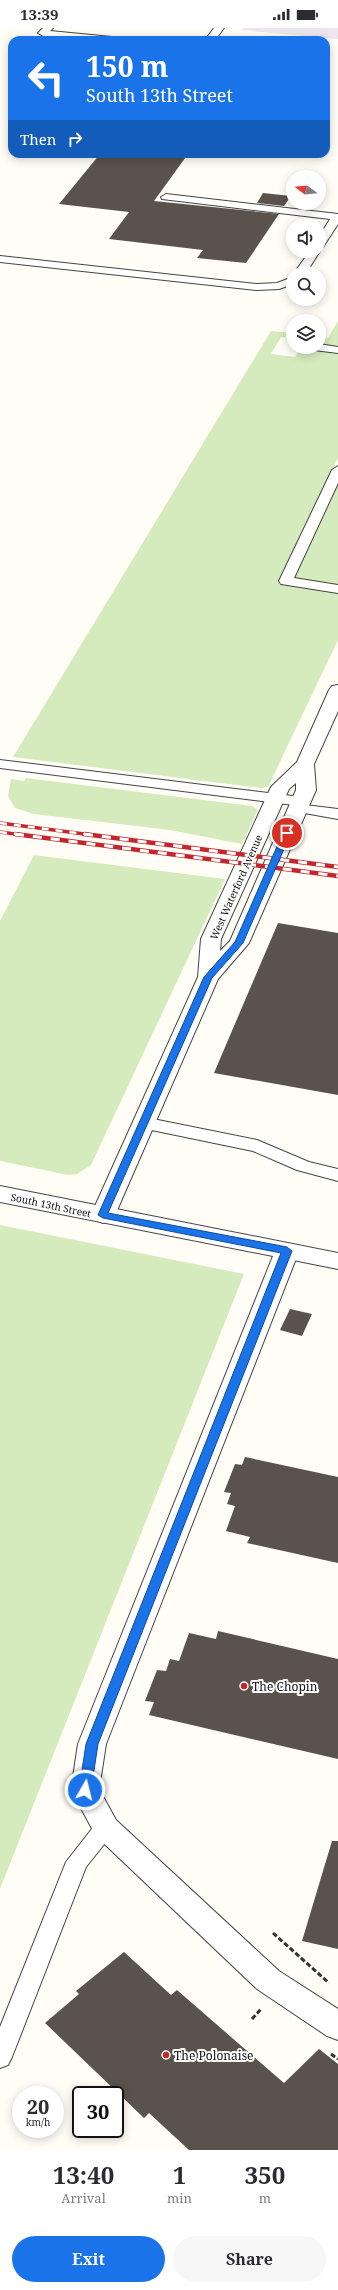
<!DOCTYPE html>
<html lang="en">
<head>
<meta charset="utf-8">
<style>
  :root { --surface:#fff; --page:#f7f7f7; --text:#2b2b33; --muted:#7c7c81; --accent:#1a73e8 }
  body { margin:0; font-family:"Noto Serif",serif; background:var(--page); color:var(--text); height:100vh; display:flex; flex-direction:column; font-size:15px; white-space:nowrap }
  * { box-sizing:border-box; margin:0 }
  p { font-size:13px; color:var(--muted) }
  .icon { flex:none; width:22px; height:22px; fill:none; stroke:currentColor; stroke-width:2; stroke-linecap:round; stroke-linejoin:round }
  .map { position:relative; height:2122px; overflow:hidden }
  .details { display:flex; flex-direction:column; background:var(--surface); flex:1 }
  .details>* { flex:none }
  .guide { position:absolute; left:8px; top:8px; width:322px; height:122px; border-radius:12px; box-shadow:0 2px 10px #0003; background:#1a73e8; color:#fff; overflow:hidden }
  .needle { width:26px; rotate:286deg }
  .tools { position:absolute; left:286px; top:142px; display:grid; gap:8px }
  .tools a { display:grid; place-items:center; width:40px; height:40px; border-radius:50%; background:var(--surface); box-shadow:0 2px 10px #0003; font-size:20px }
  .speed { position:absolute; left:12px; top:2058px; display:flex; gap:8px; font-size:20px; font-weight:700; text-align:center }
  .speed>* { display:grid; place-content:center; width:52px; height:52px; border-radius:50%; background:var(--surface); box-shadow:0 2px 10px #0003; line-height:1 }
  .speed small { font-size:10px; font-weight:400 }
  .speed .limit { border:2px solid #111; border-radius:6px; background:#fff; color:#111 }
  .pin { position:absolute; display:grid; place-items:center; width:34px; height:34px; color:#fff; margin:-17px; border:2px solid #fff; border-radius:50%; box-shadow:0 1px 4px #0007 }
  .me { position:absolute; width:44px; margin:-22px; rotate:8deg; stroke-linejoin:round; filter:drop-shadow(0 0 3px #0008) }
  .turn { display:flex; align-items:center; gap:14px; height:84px; padding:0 12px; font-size:18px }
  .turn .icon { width:52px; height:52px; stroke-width:2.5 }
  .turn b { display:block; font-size:28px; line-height:34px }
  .then { display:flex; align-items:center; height:38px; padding:0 12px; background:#0003; gap:8px; font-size:15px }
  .eta { display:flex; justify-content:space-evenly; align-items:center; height:68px; text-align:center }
  .eta b { font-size:24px; font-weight:700; line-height:28px }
  .cta { display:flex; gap:8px; margin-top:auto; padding:8px 12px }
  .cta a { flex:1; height:46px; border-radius:24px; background:var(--accent); color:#fff; font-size:16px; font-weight:700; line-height:46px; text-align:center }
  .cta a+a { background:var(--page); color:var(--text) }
  .status { display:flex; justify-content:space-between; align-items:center; height:28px; padding:0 20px; background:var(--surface); direction:ltr }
  .status svg { height:11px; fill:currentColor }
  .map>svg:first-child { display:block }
</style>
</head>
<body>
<div class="status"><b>13:39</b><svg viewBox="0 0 49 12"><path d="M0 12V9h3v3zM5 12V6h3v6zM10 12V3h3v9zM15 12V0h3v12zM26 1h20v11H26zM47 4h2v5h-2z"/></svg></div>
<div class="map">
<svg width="338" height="2122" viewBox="0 0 338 2122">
  <rect width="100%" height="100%" fill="#fffdf5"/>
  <path fill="#eee6ef" d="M243 0H338V11L242 2Z"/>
  <path fill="#d5ebbd" d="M338 293V319L319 317V309L328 310Z
    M271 303 293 305V310L281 309 271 326 295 329 301 320 338 324V430L278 555 338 565V612L268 759 261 760 13 729Z
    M338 454V558L292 551Z
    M26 750 252 778 258 782 242 816 170 802 34 786 15 780 8 768 11 751 24 753Z
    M34 827 225 851 91 1137 77 1146 68 1147 0 1133V893Z
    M0 1197 244 1246 0 1861Z"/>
  <path fill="#5a524d" d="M100 126H188L154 173 279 186 246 235 197 230 203 222 109 211 129 184 59 176Z
    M263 165 291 168 284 178 257 175Z
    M278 895 338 905V1067L214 1045Z
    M290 1281 312 1286 302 1308 280 1302Z
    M245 1429 338 1449V1535L247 1515 250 1509 226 1503 235 1478 227 1476 231 1465 224 1464 235 1436 242 1437Z
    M218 1603 338 1631V1731L149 1687 154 1674 145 1673 157 1642 166 1643 170 1631 179 1633 189 1605 216 1611Z
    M332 1813H338V1921L302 1913Z
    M124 1924 171 1967 177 1962 284 2055 319 2021 338 2036V2122H189L149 2085 144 2090 45 1995 79 1966 76 1963Z"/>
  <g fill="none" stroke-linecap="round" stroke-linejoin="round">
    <g stroke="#444" stroke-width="2">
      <path id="service" d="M43 0H53L50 3 112 9 117 12H84L43 8 38 5Z
        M214 0H224L215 12H205Z
        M166 166 338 186V196L323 219 319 220V209L330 191 162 171 161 169Z
        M319 221 320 223 306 245H294L310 223H319Z
        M0 228 257 256 277 255 293 249V256L279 261 257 262 0 234Z
        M319 316 338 319V325L314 322 308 319H319Z
        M338 438V455L294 550 338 557V565L281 556 279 553 332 442Z
        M0 732 301 769 308 773 305 777 338 781V791L293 783 291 780 294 777 0 740Z
        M143 1089 257 1112 309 1134 338 1141V1153L297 1142 253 1123 137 1099 134 1095 137 1091Z
        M106 1791 114 1793 117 1800 86 1839 12 2029 8 2037 0 2040V1999L66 1834 98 1793Z"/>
    </g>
    <g stroke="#444" stroke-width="2">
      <path id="minor" d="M338 657V683L314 736 316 762 249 915 218 951 115 1187 111 1192 103 1195 95 1192 91 1187 198 949 201 911 271 759 297 734 329 662 332 658ZM296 755V762L230 913 220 923 221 911 289 761Z
        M287 1215 295 1217 299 1223 106 1716 99 1761 116 1792 279 1943 338 1981V2012L327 2008 257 1961 96 1808 71 1762 78 1716 275 1223 279 1217Z"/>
    </g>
    <g stroke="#444" stroke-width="2">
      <path id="tertiary" d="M0 1158 338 1225V1241L0 1174Z"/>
    </g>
    <path stroke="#333" stroke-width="3" stroke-dasharray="5 2.5" stroke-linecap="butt" d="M273 1905 329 1955
      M252 1991 261 1981
      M331 2026 338 2031"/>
    <use href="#service" fill="#fff" fill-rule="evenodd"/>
    <use href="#minor" fill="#fff" fill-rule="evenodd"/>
    <use href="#tertiary" fill="#fff" fill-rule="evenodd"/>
    <g stroke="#c4262e" stroke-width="3.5">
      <path id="rail-far1" d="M0 795 92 807
        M0 804 23 807"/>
    </g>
    <g stroke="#c4262e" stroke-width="4.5">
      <path id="rail" d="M15 806 338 848
        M84 806 338 839"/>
    </g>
    <use href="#rail-far1" stroke="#fff" stroke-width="2.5" stroke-dasharray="7" stroke-linecap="butt"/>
    <use href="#rail" stroke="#fff" stroke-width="3" stroke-dasharray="9" stroke-linecap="butt"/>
  </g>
  <path fill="#1a73e8" stroke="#114b97" d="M287 803 291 805 243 915 212 950 108 1185 287 1219 292 1223 98 1716 91 1762 85 1767 79 1762 86 1716 281 1225 103 1190 98 1187 204 949 235 914 283 805Z"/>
  <g fill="#c4262e" stroke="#fff" stroke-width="1.5">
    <circle cx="244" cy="1658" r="4"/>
    <circle cx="166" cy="2027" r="4"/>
  </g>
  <g text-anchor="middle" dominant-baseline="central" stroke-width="4" stroke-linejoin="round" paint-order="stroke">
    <g font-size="10" fill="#111" stroke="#fff">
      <text transform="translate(236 859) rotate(-66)">West Waterford Avenue</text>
      <text transform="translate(51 1177) rotate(12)">South 13th Street</text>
    </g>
    <g font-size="12" fill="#111" stroke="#fff" text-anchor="start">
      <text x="252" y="1658">The Chopin</text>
      <text x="174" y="2027">The Polonaise</text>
    </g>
  </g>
</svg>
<div class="tools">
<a><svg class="needle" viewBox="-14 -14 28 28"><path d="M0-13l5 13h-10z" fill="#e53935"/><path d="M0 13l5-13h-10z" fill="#7c7c81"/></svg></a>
<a><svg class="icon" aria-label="sound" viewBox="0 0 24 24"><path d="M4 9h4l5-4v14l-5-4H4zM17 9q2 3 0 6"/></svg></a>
<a><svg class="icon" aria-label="search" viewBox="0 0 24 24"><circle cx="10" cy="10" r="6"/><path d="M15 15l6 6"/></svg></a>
<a><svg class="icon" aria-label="layers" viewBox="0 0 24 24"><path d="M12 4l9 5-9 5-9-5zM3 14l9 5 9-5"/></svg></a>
</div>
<div class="speed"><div>20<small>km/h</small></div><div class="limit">30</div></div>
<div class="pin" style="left:287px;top:805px;background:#d93025"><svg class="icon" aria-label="arrive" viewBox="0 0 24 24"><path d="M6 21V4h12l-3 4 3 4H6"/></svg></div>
<svg class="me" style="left:85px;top:1762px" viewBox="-20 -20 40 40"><circle r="17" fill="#1a73e8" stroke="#fff" stroke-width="3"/><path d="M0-11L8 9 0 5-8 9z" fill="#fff"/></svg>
<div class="guide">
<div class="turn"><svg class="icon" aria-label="left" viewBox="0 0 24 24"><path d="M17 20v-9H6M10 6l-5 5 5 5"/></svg><div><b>150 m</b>South 13th Street</div></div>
<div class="then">Then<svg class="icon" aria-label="right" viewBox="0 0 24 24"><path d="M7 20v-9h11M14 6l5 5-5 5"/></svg></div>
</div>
</div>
<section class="details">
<div class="eta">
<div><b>13:40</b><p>Arrival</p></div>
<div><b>1</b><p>min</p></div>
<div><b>350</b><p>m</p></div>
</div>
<div class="cta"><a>Exit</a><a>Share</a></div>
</section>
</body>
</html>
